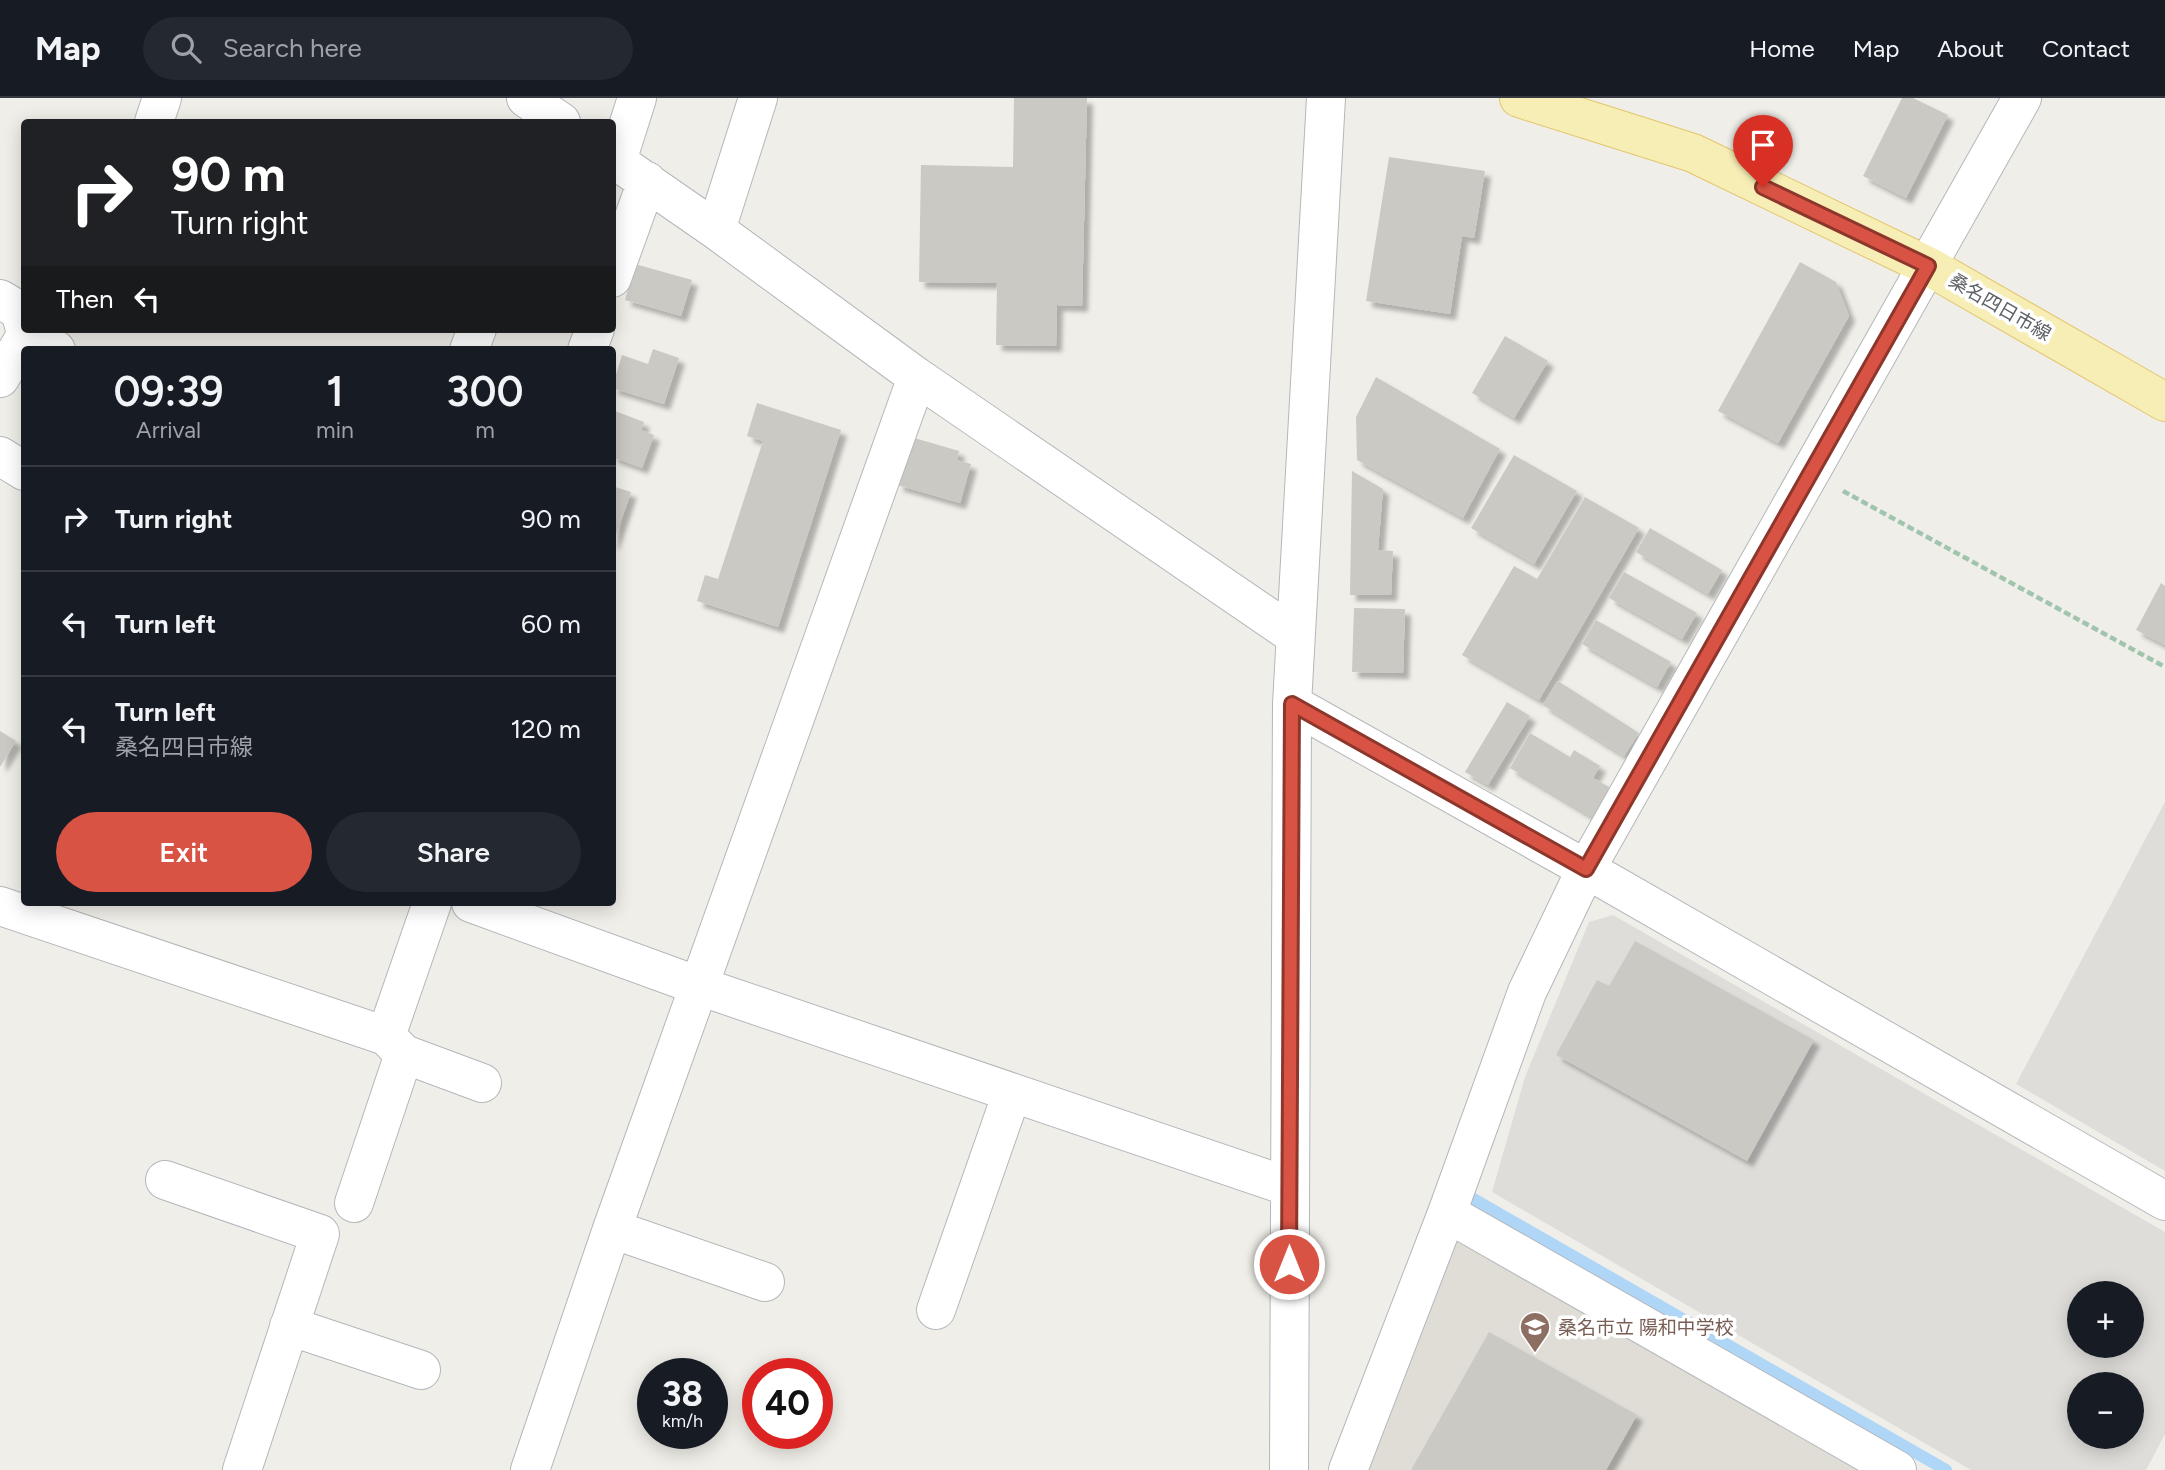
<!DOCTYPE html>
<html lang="en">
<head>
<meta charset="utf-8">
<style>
  :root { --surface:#171b24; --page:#242831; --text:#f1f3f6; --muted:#9ea1a6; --line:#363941; --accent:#d95344 }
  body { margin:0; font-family:Figtree,"Noto Sans JP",sans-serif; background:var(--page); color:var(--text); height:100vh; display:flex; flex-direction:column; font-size:26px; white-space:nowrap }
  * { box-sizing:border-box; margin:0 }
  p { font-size:23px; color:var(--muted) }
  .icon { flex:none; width:38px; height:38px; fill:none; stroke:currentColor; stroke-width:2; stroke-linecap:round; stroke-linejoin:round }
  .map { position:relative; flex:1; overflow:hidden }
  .panel { position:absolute; left:21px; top:248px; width:595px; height:560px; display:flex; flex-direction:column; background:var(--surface); border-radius:7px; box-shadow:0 4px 18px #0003 }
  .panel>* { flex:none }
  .top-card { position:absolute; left:21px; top:21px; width:595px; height:214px; border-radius:7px; box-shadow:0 4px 18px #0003; background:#202124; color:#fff; overflow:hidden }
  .fabs { position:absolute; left:2067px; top:1183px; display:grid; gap:14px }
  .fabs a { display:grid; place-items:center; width:77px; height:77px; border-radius:50%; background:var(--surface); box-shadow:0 4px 18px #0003; font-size:35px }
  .speed { position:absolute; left:637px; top:1260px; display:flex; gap:14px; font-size:35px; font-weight:700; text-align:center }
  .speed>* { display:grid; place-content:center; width:91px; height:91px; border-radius:50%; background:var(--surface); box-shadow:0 4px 18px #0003; line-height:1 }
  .speed small { font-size:18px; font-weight:400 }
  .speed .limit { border:10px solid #d22; background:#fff; color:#111 }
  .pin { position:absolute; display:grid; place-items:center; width:60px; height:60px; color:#fff; margin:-72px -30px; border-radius:50% 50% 50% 0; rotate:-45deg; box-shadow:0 0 7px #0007 }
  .pin .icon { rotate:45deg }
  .me { position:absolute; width:77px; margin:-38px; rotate:0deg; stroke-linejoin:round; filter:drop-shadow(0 0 5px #0008) }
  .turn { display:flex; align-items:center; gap:24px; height:147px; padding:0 35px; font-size:32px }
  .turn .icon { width:91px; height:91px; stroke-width:2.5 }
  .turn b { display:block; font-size:49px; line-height:60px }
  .then { display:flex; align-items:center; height:66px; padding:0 35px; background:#0003; gap:14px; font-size:26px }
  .eta { display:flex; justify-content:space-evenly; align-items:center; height:119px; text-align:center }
  .eta b { font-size:42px; font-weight:600; line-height:49px }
  .button { display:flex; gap:14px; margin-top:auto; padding:14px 35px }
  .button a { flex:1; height:80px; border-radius:42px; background:var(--accent); color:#fff; font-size:28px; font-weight:600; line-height:80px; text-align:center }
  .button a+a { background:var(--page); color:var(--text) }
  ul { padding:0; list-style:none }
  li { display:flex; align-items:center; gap:21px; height:105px; padding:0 35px; border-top:2px solid var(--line) }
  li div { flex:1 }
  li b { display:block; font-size:26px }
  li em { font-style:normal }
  header { display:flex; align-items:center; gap:42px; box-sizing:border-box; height:98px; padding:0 35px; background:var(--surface); border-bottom:2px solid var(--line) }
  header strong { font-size:33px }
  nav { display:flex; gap:38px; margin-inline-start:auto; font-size:24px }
  .search { width:490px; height:63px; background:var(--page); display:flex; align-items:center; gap:18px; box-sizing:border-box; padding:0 24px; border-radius:38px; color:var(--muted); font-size:26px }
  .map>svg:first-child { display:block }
</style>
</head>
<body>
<header>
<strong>Map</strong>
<div class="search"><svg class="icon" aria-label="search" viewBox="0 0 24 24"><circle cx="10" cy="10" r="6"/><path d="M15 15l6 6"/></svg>Search here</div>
<nav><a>Home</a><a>Map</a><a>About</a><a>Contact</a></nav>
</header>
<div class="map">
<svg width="2165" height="1372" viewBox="0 0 2165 1372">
  <defs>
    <filter id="shadow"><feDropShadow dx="6" dy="6" stdDeviation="2" flood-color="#0004"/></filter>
  </defs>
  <rect width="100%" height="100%" fill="#efeee8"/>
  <path fill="#deddda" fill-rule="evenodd" d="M2165 704V1073L2016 986Z
    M1613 817 2165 1134V1336L2146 1372H1971L1492 1094 1525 979 1589 824ZM2079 1195H2132V1248H2079ZM2079 1286H2132V1339H2079Z"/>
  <path fill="#dfddd6" d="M1456 1140 1860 1372H1366Z"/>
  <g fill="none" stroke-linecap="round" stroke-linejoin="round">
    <path stroke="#b0d6f7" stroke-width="12" d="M1470 1099 1946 1372"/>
  </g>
  <path fill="#cbc9c4" filter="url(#shadow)" d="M1014 0H1087L1082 208 1057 207 1056 248 996 247 997 185 919 184 921 67 1013 69Z
    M1902 0H1913L1948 17 1906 100 1863 78Z
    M1389 59 1485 73 1474 140 1462 138 1450 216 1366 203Z
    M1800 164 1836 184 1849 218 1778 345 1718 313Z
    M635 166 692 182 681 218 625 202Z
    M1505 238 1548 263 1514 320 1472 295Z
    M653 251 679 260 664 306 612 290 622 257 648 266Z
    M1376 279 1500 351 1463 420 1357 362 1356 319Z
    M757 305 841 332 778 529 697 503 705 477 718 481 763 343 747 338Z
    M612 312 644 324 641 332 654 337 642 370 612 359Z
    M911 339 959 353 957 362 971 366 960 405 897 387Z
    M1514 357 1577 393 1534 466 1471 430Z
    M1352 373 1383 391 1378 452 1393 453 1391 497H1350Z
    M612 388 631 394 613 446H612Z
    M1585 399 1639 430 1539 602 1462 557 1514 468 1537 481Z
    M1650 430 1722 472 1708 496 1636 454Z
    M1624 474 1697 515 1682 541 1609 500Z
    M2161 485 2165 488V547L2136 532Z
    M1354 510 1405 511 1403 575 1352 574Z
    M1596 522 1671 564 1657 589 1582 546Z
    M1558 583 1639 635 1624 658 1543 607Z
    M1507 604 1530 618 1488 687 1465 674Z
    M0 633 16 643 0 669Z
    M1530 635 1570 659 1574 652 1600 668 1593 680 1609 689 1592 719 1510 670Z
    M1635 843 1814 942 1747 1063 1556 957 1597 882 1609 888Z
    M1489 1234 1637 1317 1606 1372H1411Z"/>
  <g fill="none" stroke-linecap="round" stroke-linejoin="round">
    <g stroke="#b4b7bb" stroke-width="40">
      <path id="minor" d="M526 0 561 24
        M154 24 162 0
        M612 60 716 132 917 279 1294 537
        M617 63 637 0
        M716 132 758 0
        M612 180 647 83
        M0 201 20 213 24 228
        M469 252 477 231
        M587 252 595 231
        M0 280 27 236 56 252
        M0 358 24 373
        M1292 606 1586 771 2165 1103
        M471 805 699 888 1290 1089
        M0 808 386 938
        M404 956 482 985
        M165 1082 320 1136 242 1372
        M354 1105 404 956 386 938 432 805
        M1447 1115 1897 1372
        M612 1131 765 1184
        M936 1212 1012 995
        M289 1228 421 1272
        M530 1372 612 1131 917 279
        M1289 1372 1292 606 1326 0
        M1348 1372 1447 1115 1527 894 1586 771 2022 0"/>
    </g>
    <g stroke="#e4c56c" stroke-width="40">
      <path id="major" d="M1519 0 1693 55 1928 168 2165 304"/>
    </g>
    <path stroke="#a0c5ac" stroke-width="4.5" stroke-dasharray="7 3.5" stroke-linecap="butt" d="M1843 393 2165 569"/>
    <use href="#minor" stroke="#fff" stroke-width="38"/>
    <use href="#major" stroke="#f7eeb5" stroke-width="38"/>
  </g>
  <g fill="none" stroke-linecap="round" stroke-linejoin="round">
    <g stroke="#8d362c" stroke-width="18">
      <path id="route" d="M1289 1166 1292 606 1586 771 1928 168 1763 89"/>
    </g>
    <use href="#route" stroke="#d95344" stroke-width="12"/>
  </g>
  <defs>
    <g id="school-pin" transform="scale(1.575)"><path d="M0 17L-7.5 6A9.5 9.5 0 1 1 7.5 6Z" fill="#8d6e63" stroke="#fff"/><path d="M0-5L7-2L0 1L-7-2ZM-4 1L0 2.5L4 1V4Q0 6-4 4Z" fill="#fff"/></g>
  </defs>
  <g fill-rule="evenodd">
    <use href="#school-pin" x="1535" y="1229"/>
  </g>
  <g text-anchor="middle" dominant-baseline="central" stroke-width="7" stroke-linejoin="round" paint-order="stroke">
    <g font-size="19" fill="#5f6266" stroke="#fff">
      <text transform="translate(2000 209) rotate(30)">桑名四日市線</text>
    </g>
    <g font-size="19" fill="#785e54" stroke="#fff" text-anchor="start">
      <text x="1558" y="1229">桑名市立 陽和中学校</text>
    </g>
  </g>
</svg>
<div class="fabs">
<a>+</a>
<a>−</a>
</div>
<div class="speed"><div>38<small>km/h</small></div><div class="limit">40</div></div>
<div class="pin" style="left:1763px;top:89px;background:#d93025"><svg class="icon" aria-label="arrive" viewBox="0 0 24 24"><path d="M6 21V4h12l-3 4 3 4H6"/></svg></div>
<svg class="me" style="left:1289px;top:1166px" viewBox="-20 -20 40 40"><circle r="17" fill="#d95344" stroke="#fff" stroke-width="3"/><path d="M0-11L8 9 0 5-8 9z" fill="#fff"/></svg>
<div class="top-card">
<div class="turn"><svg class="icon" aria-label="right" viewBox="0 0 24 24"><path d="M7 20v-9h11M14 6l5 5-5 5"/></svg><div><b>90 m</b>Turn right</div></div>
<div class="then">Then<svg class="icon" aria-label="left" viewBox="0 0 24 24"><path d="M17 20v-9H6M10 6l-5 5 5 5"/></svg></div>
</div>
<section class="panel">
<div class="eta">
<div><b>09:39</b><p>Arrival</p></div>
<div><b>1</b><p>min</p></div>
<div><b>300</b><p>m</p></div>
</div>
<ul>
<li><svg class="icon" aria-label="right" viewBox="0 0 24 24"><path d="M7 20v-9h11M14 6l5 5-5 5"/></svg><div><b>Turn right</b></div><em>90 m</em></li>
<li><svg class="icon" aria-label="left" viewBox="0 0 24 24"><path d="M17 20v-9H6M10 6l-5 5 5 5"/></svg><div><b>Turn left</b></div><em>60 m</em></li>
<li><svg class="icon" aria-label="left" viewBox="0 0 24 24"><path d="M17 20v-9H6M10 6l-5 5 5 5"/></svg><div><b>Turn left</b><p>桑名四日市線</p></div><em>120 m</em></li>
</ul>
<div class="button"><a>Exit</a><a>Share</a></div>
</section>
</div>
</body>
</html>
